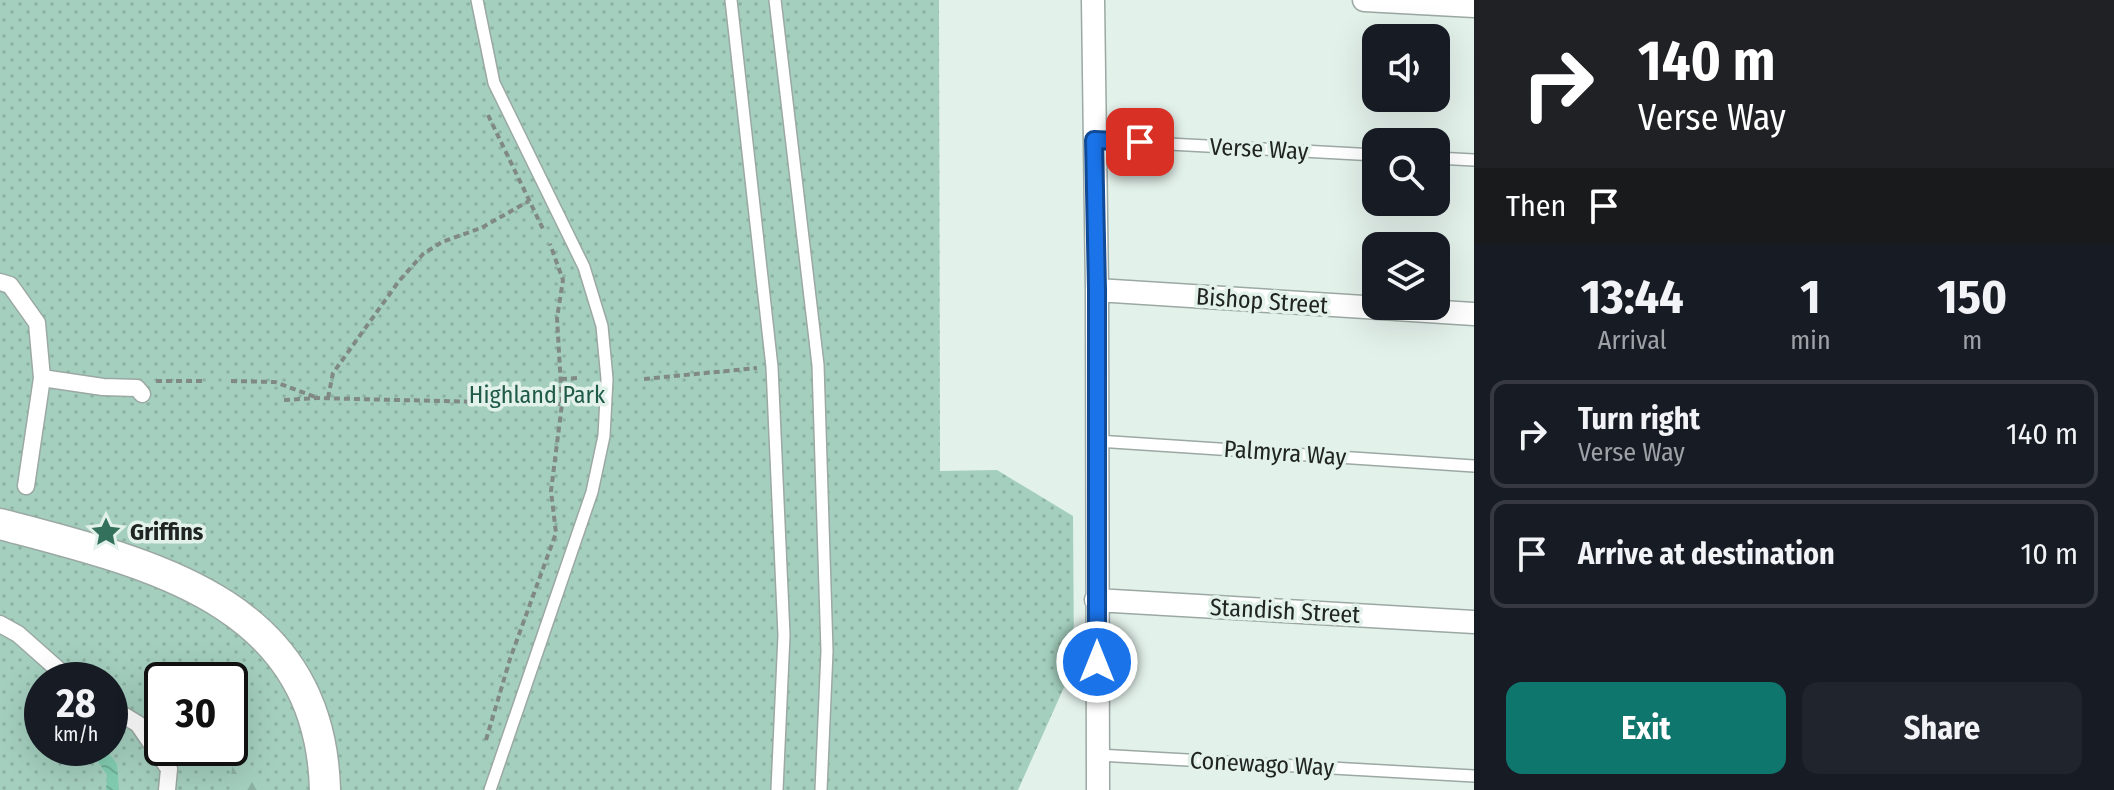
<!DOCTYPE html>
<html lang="en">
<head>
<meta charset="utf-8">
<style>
  :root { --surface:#171b24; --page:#20242c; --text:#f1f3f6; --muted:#9ea1a6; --line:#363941; --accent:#0f766e }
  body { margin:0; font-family:"Fira Sans Condensed",sans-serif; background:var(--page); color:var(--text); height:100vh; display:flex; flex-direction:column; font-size:30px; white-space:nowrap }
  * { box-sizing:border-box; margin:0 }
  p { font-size:26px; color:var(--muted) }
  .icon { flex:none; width:44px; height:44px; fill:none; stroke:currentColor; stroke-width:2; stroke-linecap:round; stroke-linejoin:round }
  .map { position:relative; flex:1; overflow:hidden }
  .sheet { display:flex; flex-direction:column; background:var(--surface); width:640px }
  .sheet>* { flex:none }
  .top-card { background:#202124; color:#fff; overflow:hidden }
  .controls { position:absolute; left:1362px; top:24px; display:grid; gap:16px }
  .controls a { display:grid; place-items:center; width:88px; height:88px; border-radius:16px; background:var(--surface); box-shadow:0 8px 32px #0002; font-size:40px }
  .speed { position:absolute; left:24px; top:662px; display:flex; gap:16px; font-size:40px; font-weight:700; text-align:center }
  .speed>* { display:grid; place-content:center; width:104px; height:104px; border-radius:50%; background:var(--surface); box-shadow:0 8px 32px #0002; line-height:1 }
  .speed small { font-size:20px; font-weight:400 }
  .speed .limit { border:4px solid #111; border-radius:12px; background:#fff; color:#111 }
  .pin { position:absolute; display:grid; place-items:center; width:68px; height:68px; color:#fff; margin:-34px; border-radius:16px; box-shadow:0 4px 12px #0006 }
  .me { position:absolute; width:88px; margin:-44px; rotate:0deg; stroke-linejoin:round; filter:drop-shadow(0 0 6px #0008) }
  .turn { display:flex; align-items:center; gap:28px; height:168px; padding:0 32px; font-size:36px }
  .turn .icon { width:104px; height:104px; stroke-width:2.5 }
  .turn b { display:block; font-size:56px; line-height:68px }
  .then { display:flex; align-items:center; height:76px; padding:0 32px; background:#0003; gap:16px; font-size:30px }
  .eta { display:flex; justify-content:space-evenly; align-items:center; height:136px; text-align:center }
  .eta b { font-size:48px; font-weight:700; line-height:56px }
  .cta { display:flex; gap:16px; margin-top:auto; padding:16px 32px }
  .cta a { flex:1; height:92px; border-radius:16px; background:var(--accent); color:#fff; font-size:32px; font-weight:700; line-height:92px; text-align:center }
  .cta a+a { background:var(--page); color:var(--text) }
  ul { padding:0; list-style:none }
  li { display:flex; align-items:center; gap:24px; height:108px; margin:0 16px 12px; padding:0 16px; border:4px solid var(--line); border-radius:16px }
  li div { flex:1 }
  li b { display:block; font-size:30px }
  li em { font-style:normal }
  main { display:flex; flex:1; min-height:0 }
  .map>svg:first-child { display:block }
</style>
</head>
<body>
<main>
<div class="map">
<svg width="1474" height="790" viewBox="0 0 1474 790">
  <defs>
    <pattern id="green-dots" width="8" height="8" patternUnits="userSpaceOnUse" patternTransform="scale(2)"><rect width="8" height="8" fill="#a4cfbe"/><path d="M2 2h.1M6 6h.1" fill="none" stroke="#8db2a3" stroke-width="1.8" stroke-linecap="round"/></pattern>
    <pattern id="forest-firs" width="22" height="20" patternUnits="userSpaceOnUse" patternTransform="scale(2)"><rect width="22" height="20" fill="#a4cfbe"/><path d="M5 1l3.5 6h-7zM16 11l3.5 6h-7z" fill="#8db2a3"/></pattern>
    <pattern id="water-waves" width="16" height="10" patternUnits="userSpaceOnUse" patternTransform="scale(2)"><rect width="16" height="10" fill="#81ccb1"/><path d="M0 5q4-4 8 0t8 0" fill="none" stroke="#6faf98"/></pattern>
  </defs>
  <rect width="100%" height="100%" fill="#e3f1eb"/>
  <path fill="url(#green-dots)" fill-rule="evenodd" d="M0 0H939L940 471 997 470 1073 516 1074 665 1018 790H0ZM42 680H110V748H42ZM162 680H230V748H162Z"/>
  <path fill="url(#forest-firs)" d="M235 748 267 790H229Z"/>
  <path fill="url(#water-waves)" d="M70 748H104L117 764 119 790H106L107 775 95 757 76 756Z"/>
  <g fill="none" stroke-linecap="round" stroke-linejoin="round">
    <g stroke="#9ba8a3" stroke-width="14">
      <path id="service" d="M477 0 494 83 584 267 602 326 607 379 604 436 592 492 490 790
        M731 0 772 367 784 635 777 790
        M775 0 818 365 827 651 821 790
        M1094 140 1376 155
        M1436 158 1474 160
        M1097 441 1474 466
        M1098 755 1474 776"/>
    </g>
    <g stroke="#9ba8a3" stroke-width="19">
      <path id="pedestrian" d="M0 282 10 285 37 323 42 378 103 387 137 388 142 394
        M26 486 42 378
        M0 624 18 634 70 680
        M110 707 138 724 169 769 167 790"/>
    </g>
    <g stroke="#9ba8a3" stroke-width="25">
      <path id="minor" d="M1093 0 1097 290 1098 790
        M1364 0 1474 6
        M1097 290 1474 314
        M1096 600 1474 622"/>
    </g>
    <g stroke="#9ba8a3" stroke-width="33">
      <path id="secondary" d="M0 524C151 564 320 600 325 790"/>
    </g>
    <path stroke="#808985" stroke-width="4" stroke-dasharray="6 4" stroke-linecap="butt" d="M488 115 543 229
      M561 379 579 378
      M644 379 757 368
      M156 381H206
      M231 381 275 382 315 397
      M328 398 333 373 399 281 423 254 442 242 481 228 529 201
      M284 400 317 398 562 404
      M486 740 510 659 556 533 551 491 562 404 557 318 563 280 550 244"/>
    <use href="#service" stroke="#fff" stroke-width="11"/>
    <use href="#pedestrian" stroke="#fff" stroke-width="16"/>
    <use href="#minor" stroke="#fff" stroke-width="22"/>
    <use href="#secondary" stroke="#fff" stroke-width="30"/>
  </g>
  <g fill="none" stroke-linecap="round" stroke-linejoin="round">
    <g stroke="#114b97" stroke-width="20">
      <path id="route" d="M1097 662V290L1094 140 1140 142"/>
    </g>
    <use href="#route" stroke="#1a73e8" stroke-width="14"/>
  </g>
  <defs>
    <g id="sight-bare" transform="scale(2.4)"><path d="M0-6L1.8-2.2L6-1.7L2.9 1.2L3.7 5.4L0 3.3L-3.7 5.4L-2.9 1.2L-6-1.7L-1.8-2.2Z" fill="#33715d" stroke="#e3f1eb" stroke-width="2.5" paint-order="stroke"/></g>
  </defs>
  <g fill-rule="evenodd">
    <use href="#sight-bare" x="106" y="532"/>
  </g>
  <g text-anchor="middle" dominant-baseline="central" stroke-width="7" stroke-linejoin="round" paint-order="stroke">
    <g font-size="24" fill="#202523" stroke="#e3f1eb">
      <text transform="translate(1259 149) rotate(3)">Verse Way</text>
      <text transform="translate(1262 301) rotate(4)">Bishop Street</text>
      <text transform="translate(1285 453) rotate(4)">Palmyra Way</text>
      <text transform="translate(1285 611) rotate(3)">Standish Street</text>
      <text transform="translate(1262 764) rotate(3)">Conewago Way</text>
    </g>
    <g font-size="24" fill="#205b49" stroke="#e3f1eb">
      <text x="537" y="395">Highland Park</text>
    </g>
    <g font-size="24" font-weight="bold" fill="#202523" stroke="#e3f1eb" text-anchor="start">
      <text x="130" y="532">Griffins</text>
    </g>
  </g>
</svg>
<div class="controls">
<a><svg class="icon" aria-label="sound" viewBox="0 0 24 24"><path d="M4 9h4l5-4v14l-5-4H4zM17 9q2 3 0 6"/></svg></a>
<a><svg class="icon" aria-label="search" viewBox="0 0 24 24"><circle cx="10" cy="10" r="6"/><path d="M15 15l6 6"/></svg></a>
<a><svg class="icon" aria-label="layers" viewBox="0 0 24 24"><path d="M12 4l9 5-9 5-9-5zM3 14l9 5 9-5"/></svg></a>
</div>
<div class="speed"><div>28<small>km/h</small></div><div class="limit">30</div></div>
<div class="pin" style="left:1140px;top:142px;background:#d93025"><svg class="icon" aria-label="arrive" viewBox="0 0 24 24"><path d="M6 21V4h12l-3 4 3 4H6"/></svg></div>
<svg class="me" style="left:1097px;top:662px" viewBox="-20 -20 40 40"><circle r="17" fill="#1a73e8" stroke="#fff" stroke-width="3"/><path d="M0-11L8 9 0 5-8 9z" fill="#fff"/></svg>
</div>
<section class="sheet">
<div class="top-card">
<div class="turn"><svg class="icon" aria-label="right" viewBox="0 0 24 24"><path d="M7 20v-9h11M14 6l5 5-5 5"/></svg><div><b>140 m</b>Verse Way</div></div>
<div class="then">Then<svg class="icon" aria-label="arrive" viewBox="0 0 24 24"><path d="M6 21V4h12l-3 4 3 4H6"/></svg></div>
</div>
<div class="eta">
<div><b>13:44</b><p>Arrival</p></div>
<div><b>1</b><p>min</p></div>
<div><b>150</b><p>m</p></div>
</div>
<ul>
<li><svg class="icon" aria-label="right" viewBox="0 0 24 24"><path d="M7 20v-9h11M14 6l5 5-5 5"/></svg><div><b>Turn right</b><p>Verse Way</p></div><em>140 m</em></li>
<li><svg class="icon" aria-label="arrive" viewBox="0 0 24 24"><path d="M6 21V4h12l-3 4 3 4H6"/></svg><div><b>Arrive at destination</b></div><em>10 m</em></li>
</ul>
<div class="cta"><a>Exit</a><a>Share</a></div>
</section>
</main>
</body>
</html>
